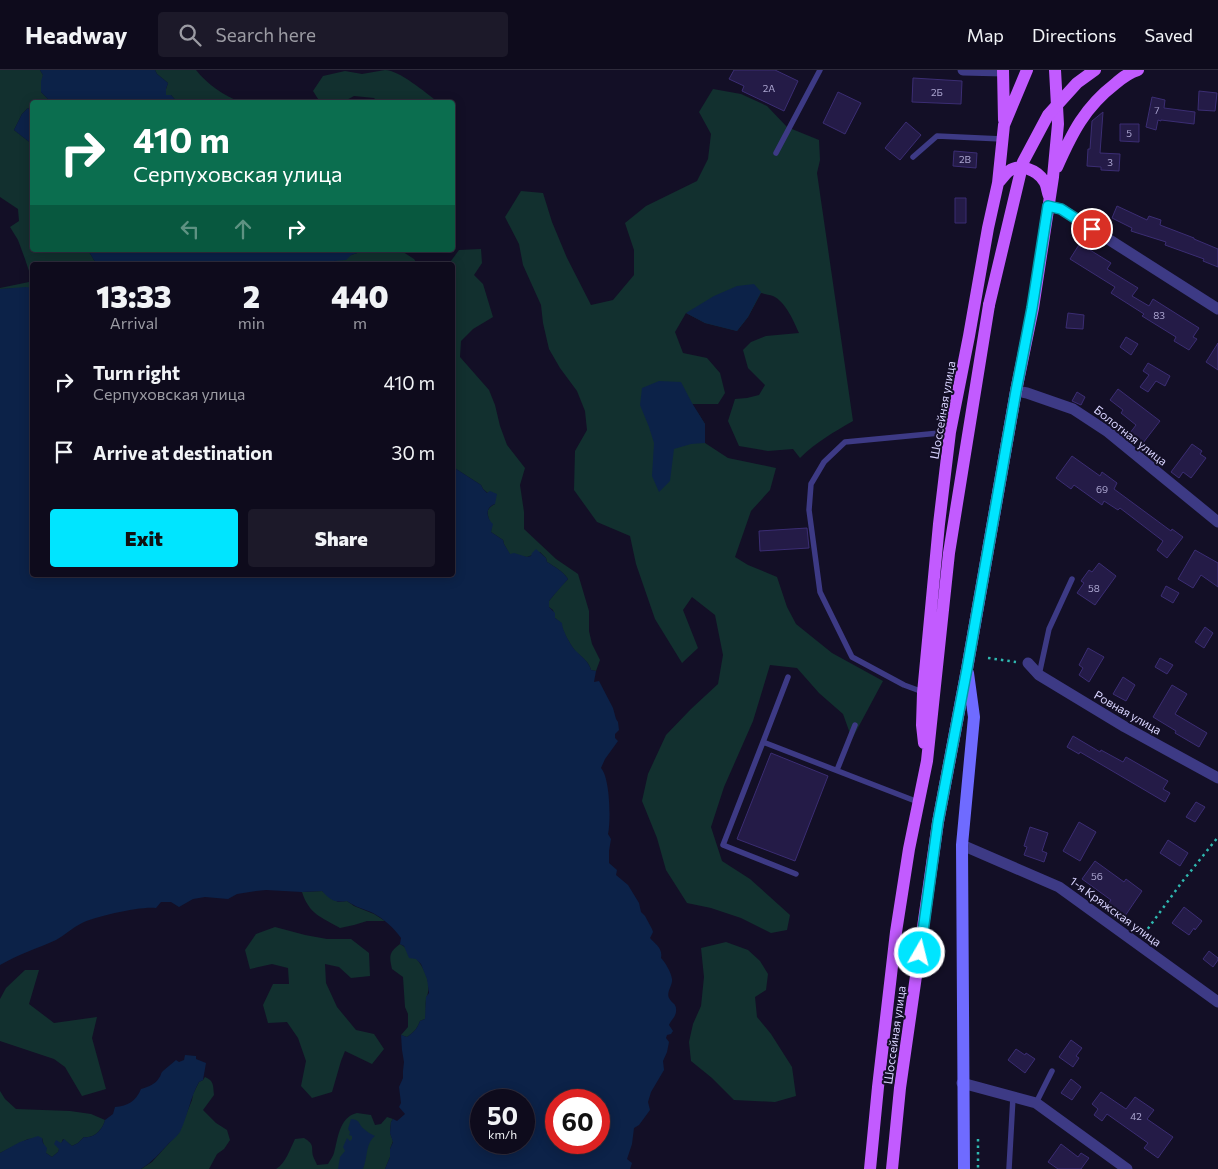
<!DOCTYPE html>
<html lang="en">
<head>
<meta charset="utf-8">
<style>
  :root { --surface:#0e0b1c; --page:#1c1929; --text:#f1f3f6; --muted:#9b9ba3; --line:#2e2b3b; --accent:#00e5ff }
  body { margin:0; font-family:Commissioner,sans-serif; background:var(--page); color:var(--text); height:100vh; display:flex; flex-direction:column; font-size:19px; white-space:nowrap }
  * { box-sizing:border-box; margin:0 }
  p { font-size:16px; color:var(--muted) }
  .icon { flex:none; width:28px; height:28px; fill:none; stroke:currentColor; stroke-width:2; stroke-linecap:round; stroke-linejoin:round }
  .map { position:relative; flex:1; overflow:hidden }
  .sheet { position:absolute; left:30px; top:192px; width:425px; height:315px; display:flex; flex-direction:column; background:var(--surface); border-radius:5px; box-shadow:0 2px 12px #0003,0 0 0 1px var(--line) }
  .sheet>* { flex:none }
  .banner { position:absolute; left:30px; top:30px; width:425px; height:152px; border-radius:5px; box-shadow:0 2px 12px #0003,0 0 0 1px var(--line); background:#0b6e4f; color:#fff; overflow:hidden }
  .speed { position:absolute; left:470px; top:1019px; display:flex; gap:10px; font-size:25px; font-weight:700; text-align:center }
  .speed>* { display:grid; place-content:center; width:65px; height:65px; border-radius:50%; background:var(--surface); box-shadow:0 2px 12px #0003,0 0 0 1px var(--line); line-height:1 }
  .speed small { font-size:12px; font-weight:400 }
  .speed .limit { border:8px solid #d22; background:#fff; color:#111 }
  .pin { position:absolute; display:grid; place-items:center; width:42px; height:42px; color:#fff; margin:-21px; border:2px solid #fff; border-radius:50%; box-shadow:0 1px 5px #0007 }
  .me { position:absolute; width:55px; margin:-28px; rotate:8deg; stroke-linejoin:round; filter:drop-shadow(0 0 4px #0008) }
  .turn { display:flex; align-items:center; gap:18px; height:105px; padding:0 20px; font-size:22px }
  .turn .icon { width:65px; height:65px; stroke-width:2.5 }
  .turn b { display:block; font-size:35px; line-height:42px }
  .lanes { display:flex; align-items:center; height:48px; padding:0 20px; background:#0003; justify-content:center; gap:25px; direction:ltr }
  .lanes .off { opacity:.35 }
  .eta { display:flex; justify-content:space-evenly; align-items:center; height:85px; text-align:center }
  .eta b { font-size:30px; font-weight:800; line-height:35px }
  .cta { display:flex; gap:10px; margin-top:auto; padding:10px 20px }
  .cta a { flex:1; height:58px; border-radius:5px; background:var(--accent); color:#111; font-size:20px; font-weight:800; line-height:58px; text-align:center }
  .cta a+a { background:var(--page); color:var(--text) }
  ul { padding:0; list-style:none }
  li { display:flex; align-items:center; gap:15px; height:70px; padding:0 20px }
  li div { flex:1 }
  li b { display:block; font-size:19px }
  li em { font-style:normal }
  header { display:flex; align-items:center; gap:30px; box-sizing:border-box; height:70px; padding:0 25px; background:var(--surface); border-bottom:1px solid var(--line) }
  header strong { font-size:24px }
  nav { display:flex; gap:28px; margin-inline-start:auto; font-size:18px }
  .search { width:350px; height:45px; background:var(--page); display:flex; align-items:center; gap:12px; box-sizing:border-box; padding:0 18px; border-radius:5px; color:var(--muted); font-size:19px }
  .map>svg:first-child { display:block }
</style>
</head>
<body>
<header>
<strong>Headway</strong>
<div class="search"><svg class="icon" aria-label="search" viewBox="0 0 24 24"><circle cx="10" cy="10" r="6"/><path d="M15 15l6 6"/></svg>Search here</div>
<nav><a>Map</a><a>Directions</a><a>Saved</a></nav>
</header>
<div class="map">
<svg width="1218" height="1099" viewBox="0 0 1218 1099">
  <rect width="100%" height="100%" fill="#130f26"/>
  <path fill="#12302f" d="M0 0H40L43 5 41 22 51 32H32V43L28 38 22 44 14 60 32 74V180H88L97 195H32V218L0 219V218L29 212 30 204 25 189 18 170 10 157 19 151 18 139 0 127Z
    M155 0H196C207 14 224 26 241 32H177L171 25H166V19L168 13 157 4Z
    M385 0C399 0 426 23 438 32H378L374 28 354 26 343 32H320L313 21 323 6 345 1 362 4Z
    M713 19 741 24 767 36 787 57 819 70 820 90 817 103 853 351C834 362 816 372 800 388L793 379 768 381 739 376 728 351 735 329 747 328 759 325 765 315 748 298 743 280 751 272 766 266 799 263C794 252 786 232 773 226 770 225 765 224 761 223L748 247 737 261 705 253 686 243 675 262 683 283 707 288 720 303 725 323 718 334H692L705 354V373L728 388 776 398 770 420 751 441 735 487 748 495 777 507 787 537 796 554 832 583 883 611 852 669 843 644 819 623 797 598 770 595 753 651 724 717 711 757 722 791 750 809 790 845 787 860 771 863 741 848 711 838 687 833 666 800 657 768 642 731 648 704 666 665 691 639 718 614 723 585 715 545 692 527 683 540 698 578 682 593 655 549 636 494 630 466 597 452 574 420 575 381 587 360 585 341 577 321 560 298 549 279 543 253 541 235 523 195 519 174 505 147 521 121 543 123 552 152 567 188 591 235 613 230 634 205V180L625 153 646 136 697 111 708 89 711 64 699 42Z
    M481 179 482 193 474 205 483 214 493 247 473 259 461 271 460 287 489 320 495 335 500 356 507 375 525 398 520 415 524 442V459L556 489 578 504 589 541V561L592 574 600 590 596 601 591 600C589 592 582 587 576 582 571 576 562 561 561 553L555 548 553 540 549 537V531C555 523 561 516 568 509 563 501 555 497 547 492L546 488 540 482 527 487 510 485 504 474 503 470 491 462C493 450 480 441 495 434V429L483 419 481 415 453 397 452 195H448L459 180Z
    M358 180H400L414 189 418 195H326L334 191 357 183Z
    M322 821 338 832 347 831 354 836 374 844 385 851H367L354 855 340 858C321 847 309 844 302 822Z
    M275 857 305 865 327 869H351L369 883 370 906 351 908 339 897 325 894 326 913 337 937 356 960 374 964 384 979 372 994 345 981 341 991 332 1022 312 1028 301 1016 306 991 298 968 287 952 268 953 263 935 273 914H289L288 898 272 894 250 899 245 880 256 864Z
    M726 872 748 880 760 891 768 904 766 920 755 927 757 947 771 964 792 997 796 1026 775 1032 734 1030 712 1008 691 991 689 972 693 954 701 936 704 907 701 878Z
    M400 874C414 882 432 905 428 922 428 925 426 927 426 930 425 936 427 943 425 949L420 951C417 959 414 962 407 967L401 965 408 957V944L405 937 403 907 392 899C389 886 389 882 400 874Z
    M25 900H39L29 934 54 953 97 947 92 968 106 1019 82 1026 65 997 54 989 0 971V929L6 918Z
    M205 1007C214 1011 213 1015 214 1025L203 1040 216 1053 227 1060 230 1070 224 1079 217 1084 209 1099H141L152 1092 179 1062 192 1030 193 1024 199 1012 203 1010Z
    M0 1021 5 1029 16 1039 70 1041 91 1044 105 1050C103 1059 94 1069 84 1067L78 1073 72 1076 63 1069 58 1082 52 1087 46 1083 42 1068 28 1069 0 1083Z
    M357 1043 371 1045 375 1055 381 1054 387 1047 393 1049 391 1052 390 1063 393 1071 390 1079V1087L385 1099H276C286 1093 290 1079 295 1069L304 1068C315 1075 311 1076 313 1086 314 1089 316 1092 317 1095L328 1094C330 1090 333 1087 334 1083 338 1069 339 1047 357 1043Z"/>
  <path fill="#0c2248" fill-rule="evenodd" d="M40 0H155L157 4 168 13 166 19V25H171L177 32H51L41 22V11L43 5Z
    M28 38 32 43V74L14 60 22 44Z
    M88 180H358L357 183 351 185 346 190 334 191 326 195H97Z
    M754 214 761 222 748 247 737 261 705 253 686 243 714 226 737 216Z
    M26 217 32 218V505H452L453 397 481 415 483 419 487 423 490 421 497 424 495 434C485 437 486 448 493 454L491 462 503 470 504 474 510 484 514 483 527 487 531 486 532 483 536 479 546 488 547 492C555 497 563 501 568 509 562 516 555 523 549 531V537L555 543V548L562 553C562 560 571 576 576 581 582 587 589 592 591 600L596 601 594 612 599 611 613 638 616 649 618 652 619 660 615 664V668L618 671 605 689 601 698C610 708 611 750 608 764L611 769 609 781V793L617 800 616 805 628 815 639 833 641 842 645 846 652 859 653 862 650 868C655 874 663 878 661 888 665 892 671 902 672 909 673 915 666 922 669 928 672 934 677 933 676 942 675 948 671 950 669 955L673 961 671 964 667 965 666 968 669 972 667 982 663 991 664 1000 651 1022 648 1032 650 1040 639 1055 634 1058 632 1074 627 1089 632 1093 630 1099H385L390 1087V1079L393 1072 390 1063 391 1052 393 1049 397 1051 405 1044 399 1037 401 1033 399 1017 403 1008V1001L404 992 402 980 401 965 407 967C414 962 417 959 420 951L425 949 426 927 429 923 427 909 421 894 416 889 409 888 404 876 400 874 401 868C394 858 384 849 373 843 364 839 355 837 347 831 335 833 330 830 322 821L302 822 266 820 256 821 237 824 228 829 205 827 193 829 179 837 171 832H161L156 838C141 836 96 846 82 853 72 858 65 865 56 870 38 878 17 885 0 895V219ZM481 1030H524V1072H481ZM556 1030H599V1072H556Z
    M659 311 681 312 692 333 705 354V373L691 374 674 379 670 411 659 422 652 406 654 373 649 357 640 335 642 318Z
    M185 985 196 986V989L206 993 203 1010 199 1012C190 1028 188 1045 180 1062 177 1066 173 1070 169 1073 160 1083 152 1092 141 1099H0V1083L20 1072 38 1066 42 1068 43 1073 47 1078 46 1083 52 1087 58 1082 59 1079 54 1074 56 1070 61 1073 64 1069 72 1076 78 1073 84 1067C94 1069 103 1059 105 1050L113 1044 115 1037C128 1036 136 1031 141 1019 148 1017 156 1014 159 1008 162 1004 160 1004 163 1001 167 997 172 994 176 990L179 992 184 990Z
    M351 1049C361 1050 358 1054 364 1059 367 1062 371 1064 375 1066 365 1074 368 1088 363 1099H338L340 1087 345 1081 343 1077 347 1068 350 1071 352 1069V1066L349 1065 350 1062 348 1059Z"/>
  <path fill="#241b47" stroke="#3b2d73" d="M734 0H775L798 11 784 41 742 21 744 16 729 9Z
    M913 8 962 11 961 34 912 32Z
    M1199 21 1217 23 1215 41 1198 40Z
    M838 22 861 33 845 64 823 53Z
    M1152 27 1165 30 1164 38 1195 42 1194 54 1161 50V51L1158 50 1156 60 1146 57Z
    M1103 42 1100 83 1120 84 1119 101 1101 100V97L1087 96 1088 79H1090L1092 51Z
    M906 52 921 65 900 90 885 78Z
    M1120 54H1139V72L1120 71Z
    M954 81 977 83 976 98 953 96Z
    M955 128H966V153H955Z
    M1117 136 1147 150 1149 146 1161 150 1160 155 1194 168V169L1218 179V197L1203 191 1204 189 1165 175 1166 172 1131 161 1132 158 1112 148Z
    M1082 170 1092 177 1090 180 1111 193 1107 199 1138 218 1132 226 1149 236 1153 229 1199 258 1193 267 1197 269 1189 280 1174 271 1176 267 1142 246 1144 244 1111 223 1115 217 1070 189Z
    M1068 243 1084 245 1083 259 1066 258Z
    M1126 267 1138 274 1131 285 1120 277Z
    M1218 273V300L1206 292Z
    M1148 293 1170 306 1165 316 1156 311 1148 322 1140 317 1149 305 1143 301Z
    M1118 319 1160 351 1143 373 1130 363 1136 355 1121 343 1123 340 1110 330Z
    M1077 322 1085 327 1081 335 1072 331Z
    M1192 374 1202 381 1200 384 1206 388 1191 408 1183 402 1179 408 1171 402Z
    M1072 386 1100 406 1102 402 1117 413 1114 419 1171 461 1172 459 1183 467 1167 488 1157 480 1163 471 1120 438 1118 440 1104 431 1102 435 1074 415 1071 419 1056 408Z
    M807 458 809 478 760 481 759 461Z
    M1195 480 1218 493V517L1201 505 1193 518 1178 509Z
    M1099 493 1116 506 1095 535 1077 523 1084 513 1081 511 1089 500 1092 502Z
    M1166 516 1179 523 1173 533 1161 526Z
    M1205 557 1213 563 1204 578 1195 572Z
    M1088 578 1104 587 1089 612 1079 605 1083 598 1079 595Z
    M1160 588 1173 595 1167 604 1155 597Z
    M1123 607 1135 615 1126 631 1113 624Z
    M1172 615 1187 624 1175 644 1207 663 1199 677 1175 663 1176 661 1153 647Z
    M1073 666 1100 682 1101 680 1123 692 1126 687 1168 711 1163 719 1170 723 1165 732 1080 682 1079 684 1067 677Z
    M771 683 828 706 795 791 737 769Z
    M1196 732 1205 737 1195 752 1186 747Z
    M1079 752 1096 762 1080 791 1063 781Z
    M1030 757 1048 763 1042 781 1047 783 1044 792 1024 785 1027 777 1024 776Z
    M1168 770 1188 783 1180 796 1160 783Z
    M1095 791 1124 812 1126 809 1142 821 1125 846 1108 834 1111 830 1082 809Z
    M1184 837 1202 851 1195 860 1194 858 1189 865 1172 853Z
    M1209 881 1218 888V890L1213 897 1203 889Z
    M1071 970 1082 978 1076 986 1079 988 1073 997 1059 987Z
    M1016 979 1025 985 1026 983 1035 989 1025 1003 1008 990Z
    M1071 1009 1081 1017 1072 1030 1061 1023Z
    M1101 1022 1126 1039 1135 1027 1154 1040 1147 1049 1173 1067 1158 1088 1144 1078 1148 1073 1107 1044 1102 1051 1094 1045 1098 1039 1092 1034Z
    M1061 1074 1078 1087 1081 1083 1089 1088 1081 1099H1058L1048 1092Z"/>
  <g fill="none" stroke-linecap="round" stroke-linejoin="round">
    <path stroke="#2fb8b0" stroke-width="2.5" stroke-dasharray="2.5 4" stroke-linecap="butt" d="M988 588 1016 592
      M1144 864 1182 812 1218 767
      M978 1069V1099"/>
    <path stroke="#3d3a85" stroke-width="5.5" d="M776 83 820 0
      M913 87 937 66 1002 69
      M1039 605 1049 559 1072 509
      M923 622 904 615 852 587 820 522 809 440 811 414 824 392 845 372 950 362
      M763 672 788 607
      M837 700 855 655
      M796 804 723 775 763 672 918 732
      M1036 1033 1052 1001
      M1009 1099 1013 1027"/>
    <path stroke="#3d3a85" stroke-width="11" d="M963 0 1003 1
      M1049 136 1061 139 1218 239
      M1016 321 1027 323 1073 339 1108 362 1218 452
      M1028 593 1039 605 1125 657 1218 708
      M962 775 1059 817 1218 932
      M962 1013 1036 1033 1127 1099"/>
    <path stroke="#6f6bff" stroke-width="12" d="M964 1099 962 775 974 647 968 603"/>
    <path stroke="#c25bff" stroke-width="12" d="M1003 0 1004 50
      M1057 97C1072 63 1085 37 1115 14 1122 8 1128 3 1138 0
      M998 113C1002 109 1005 104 1009 101 1020 93 1037 100 1044 111 1047 115 1047 121 1049 126
      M924 673 922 655 923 623 939 454 950 362 969 266 988 158 998 113 1004 55 1027 0
      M870 1099 878 1017 896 862 909 779 927 691 949 483 989 235
      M892 1099 900 1018 938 752 967 599 1016 321 1033 238 1053 107 1058 54 1055 0"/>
    <path stroke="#c25bff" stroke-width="12" d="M989 235 1023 92 1048 45 1077 13 1095 0"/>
  </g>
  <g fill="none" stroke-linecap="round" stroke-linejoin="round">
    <g stroke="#0095a6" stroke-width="12">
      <path id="route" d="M920 883 938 752 967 599 1016 321 1032 238 1048 136 1061 139 1092 159"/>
    </g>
    <use href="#route" stroke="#00e5ff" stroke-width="9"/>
  </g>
  <g text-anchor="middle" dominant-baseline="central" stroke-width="4" stroke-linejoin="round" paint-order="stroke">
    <g font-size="10" fill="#aca6d1">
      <text x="769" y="18">2А</text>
      <text x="937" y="22">2Б</text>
      <text x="1157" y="40">7</text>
      <text x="1129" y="63">5</text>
      <text x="965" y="89">2В</text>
      <text x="1110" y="92">3</text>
      <text x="1159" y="245">83</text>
      <text x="1102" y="419">69</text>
      <text x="1094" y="518">58</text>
      <text x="1097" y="806">56</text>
      <text x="1136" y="1046">42</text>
    </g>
    <g font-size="12" fill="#d9d4ff" stroke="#130f26">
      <text transform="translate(942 340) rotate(-80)">Шоссейная улица</text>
      <text transform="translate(1131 365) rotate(38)">Болотная улица</text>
      <text transform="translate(1128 642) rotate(30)">Ровная улица</text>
      <text transform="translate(1116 841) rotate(36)">1-я Кряжская улица</text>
      <text transform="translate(894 965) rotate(-82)">Шоссейная улица</text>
    </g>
  </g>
</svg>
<div class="speed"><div>50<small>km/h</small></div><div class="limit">60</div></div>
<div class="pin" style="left:1092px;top:159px;background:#d93025"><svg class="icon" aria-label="arrive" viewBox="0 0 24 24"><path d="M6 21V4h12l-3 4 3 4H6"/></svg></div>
<svg class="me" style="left:920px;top:883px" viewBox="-20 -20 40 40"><circle r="17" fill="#00e5ff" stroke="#fff" stroke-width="3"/><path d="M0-11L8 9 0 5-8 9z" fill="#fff"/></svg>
<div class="banner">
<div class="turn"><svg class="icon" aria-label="right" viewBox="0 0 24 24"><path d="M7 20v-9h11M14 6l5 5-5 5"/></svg><div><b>410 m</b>Серпуховская улица</div></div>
<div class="lanes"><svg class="icon off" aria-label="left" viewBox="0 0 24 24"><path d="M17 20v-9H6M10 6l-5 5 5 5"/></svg><svg class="icon off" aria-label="ahead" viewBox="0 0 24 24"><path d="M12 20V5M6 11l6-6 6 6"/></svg><svg class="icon" aria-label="right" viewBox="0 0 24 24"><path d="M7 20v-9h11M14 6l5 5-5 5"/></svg></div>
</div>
<section class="sheet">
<div class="eta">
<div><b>13:33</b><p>Arrival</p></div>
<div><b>2</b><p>min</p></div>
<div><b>440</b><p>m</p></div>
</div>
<ul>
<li><svg class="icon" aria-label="right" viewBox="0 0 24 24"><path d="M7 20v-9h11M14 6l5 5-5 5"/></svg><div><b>Turn right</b><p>Серпуховская улица</p></div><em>410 m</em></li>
<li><svg class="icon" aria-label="arrive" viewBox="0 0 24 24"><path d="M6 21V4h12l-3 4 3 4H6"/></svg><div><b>Arrive at destination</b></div><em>30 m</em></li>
</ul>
<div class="cta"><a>Exit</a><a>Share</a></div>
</section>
</div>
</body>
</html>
